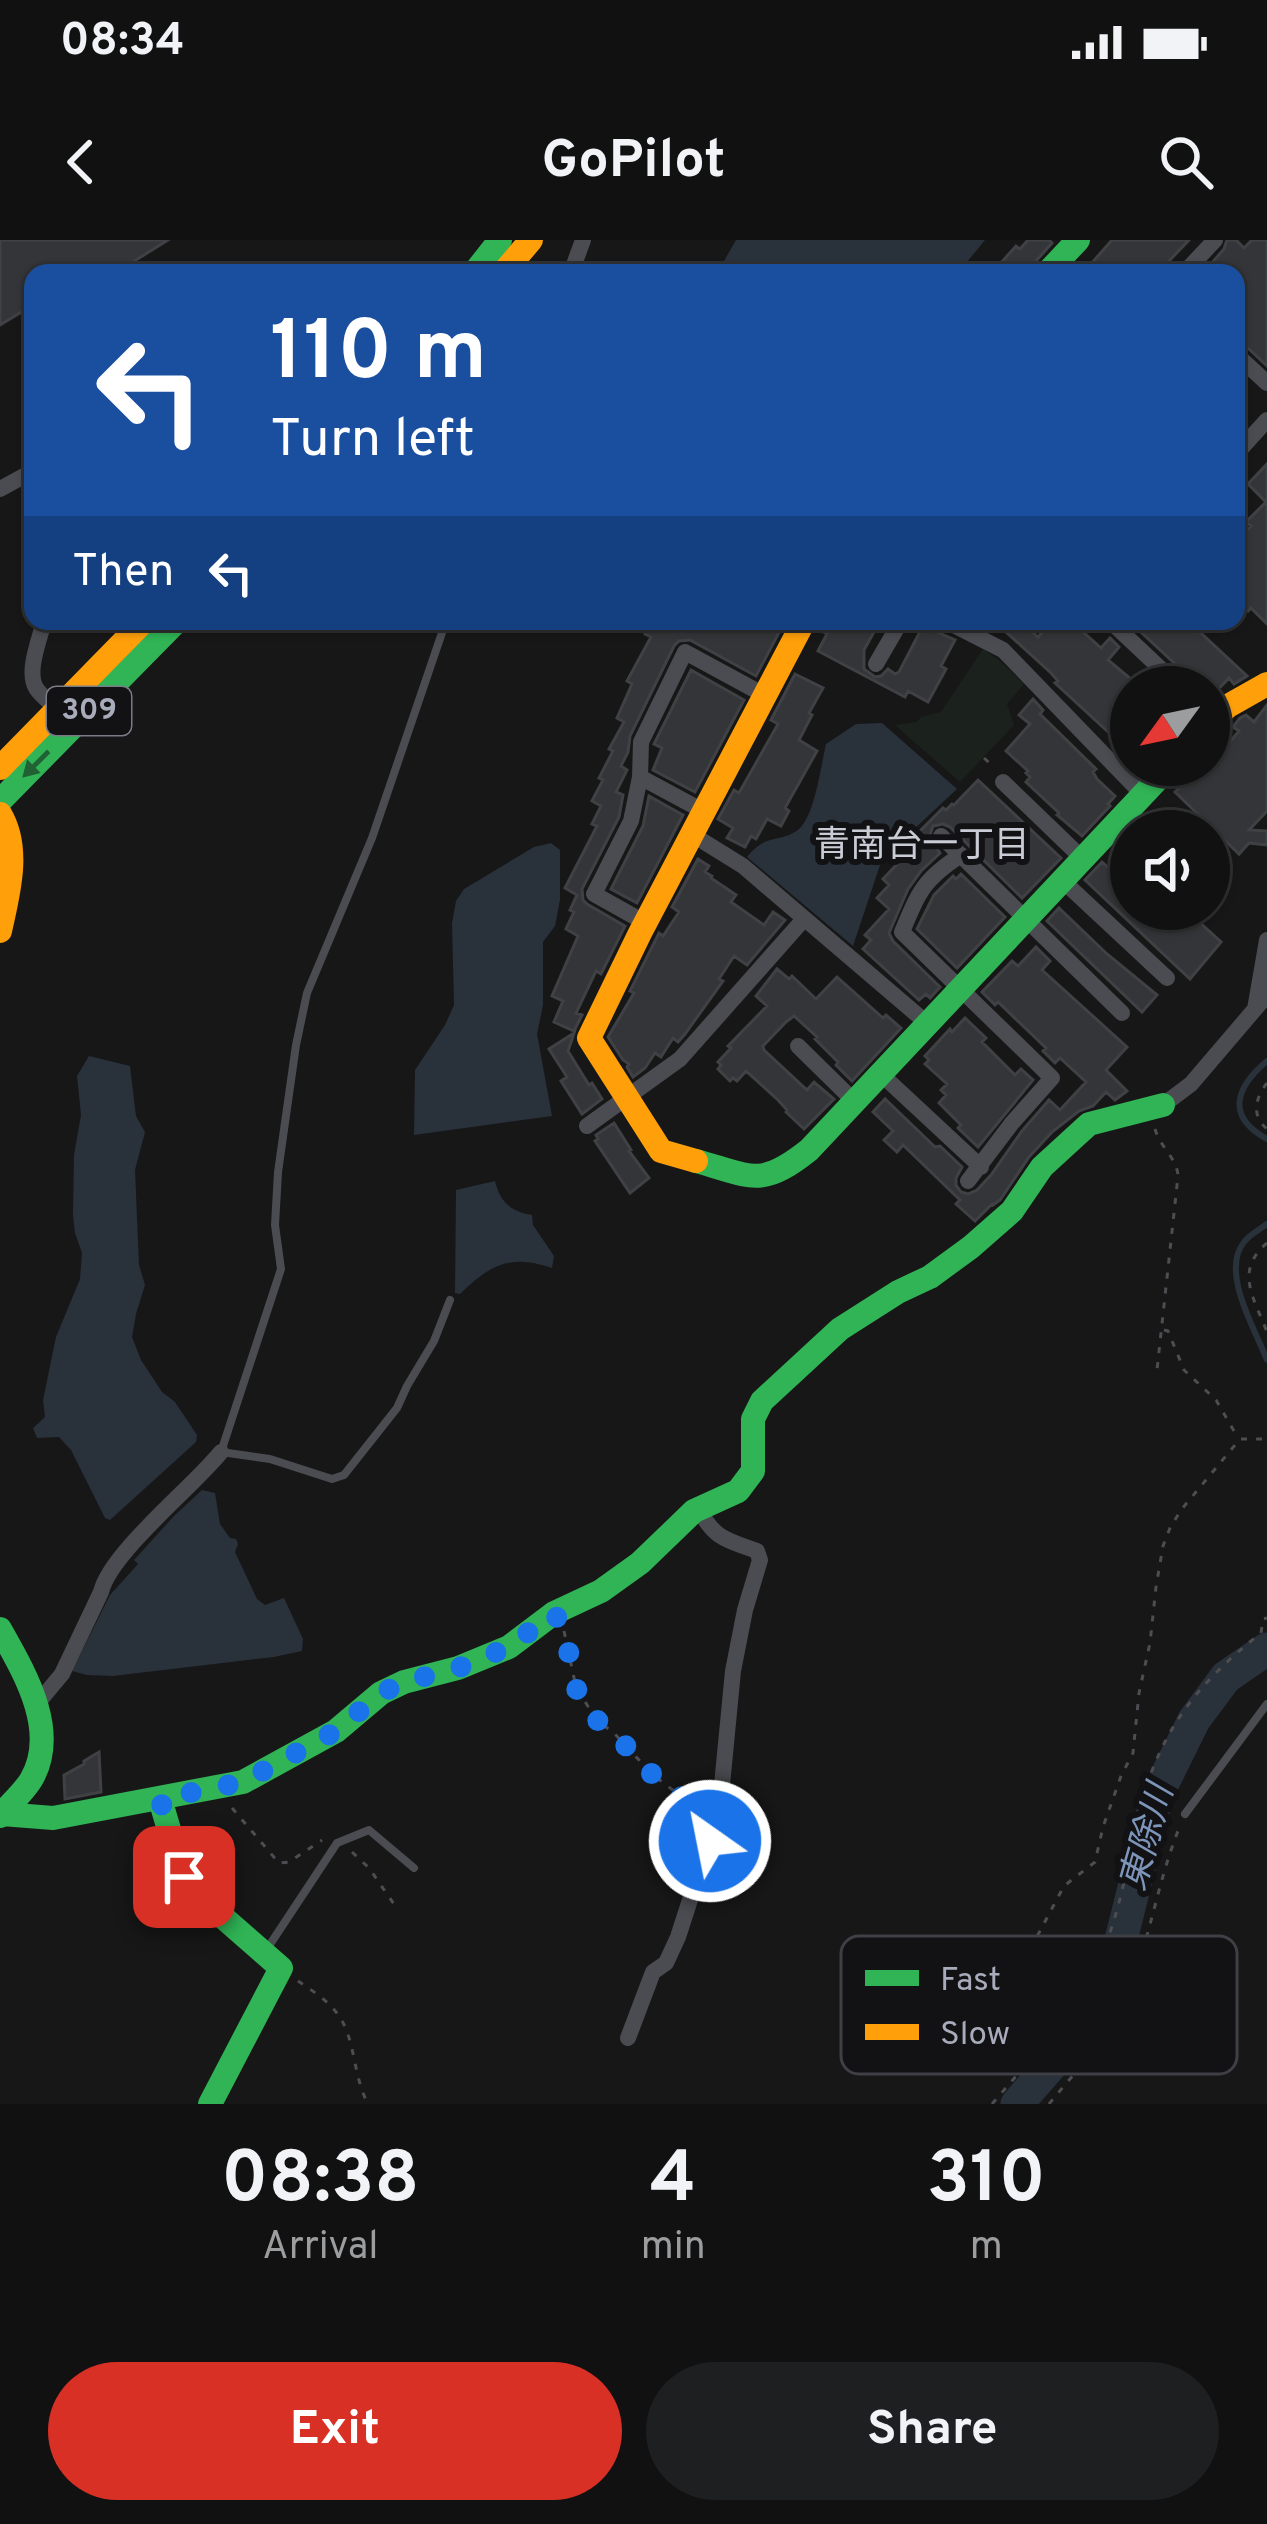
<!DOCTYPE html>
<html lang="en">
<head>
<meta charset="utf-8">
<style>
  :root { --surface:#111112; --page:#1e1f20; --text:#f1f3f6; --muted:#9c9d9f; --line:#303132; --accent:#d93025 }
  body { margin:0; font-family:Overpass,"Noto Sans JP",sans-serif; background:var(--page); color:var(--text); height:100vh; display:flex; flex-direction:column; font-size:45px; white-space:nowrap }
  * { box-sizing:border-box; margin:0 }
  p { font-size:39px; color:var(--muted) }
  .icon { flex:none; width:66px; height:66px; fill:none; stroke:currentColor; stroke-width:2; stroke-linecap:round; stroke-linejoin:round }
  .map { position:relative; height:1864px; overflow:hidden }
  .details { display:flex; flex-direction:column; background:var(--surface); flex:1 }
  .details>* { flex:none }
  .top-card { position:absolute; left:24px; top:24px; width:1221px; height:366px; border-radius:24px; box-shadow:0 3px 9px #0004,0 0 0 3px var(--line); background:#1a4fa0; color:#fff; overflow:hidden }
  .needle { width:78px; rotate:237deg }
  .fabs { position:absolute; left:1110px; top:426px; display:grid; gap:24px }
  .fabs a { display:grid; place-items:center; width:120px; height:120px; border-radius:50%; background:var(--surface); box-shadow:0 3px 9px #0004,0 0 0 3px var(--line); font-size:60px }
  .pin { position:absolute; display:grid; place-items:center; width:102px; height:102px; color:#fff; margin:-51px; border-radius:24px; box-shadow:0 6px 18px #0006 }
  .me { position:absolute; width:132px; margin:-66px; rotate:327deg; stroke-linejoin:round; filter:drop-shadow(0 0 9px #0008) }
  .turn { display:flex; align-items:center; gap:42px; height:252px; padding:0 48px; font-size:54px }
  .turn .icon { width:156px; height:156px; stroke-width:2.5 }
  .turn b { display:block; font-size:84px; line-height:102px }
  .then { display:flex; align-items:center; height:114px; padding:0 48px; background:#0003; gap:24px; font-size:45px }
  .eta { display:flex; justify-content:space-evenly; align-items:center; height:204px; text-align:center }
  .eta b { font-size:72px; font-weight:700; line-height:84px }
  .action { display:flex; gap:24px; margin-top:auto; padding:24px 48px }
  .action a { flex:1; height:138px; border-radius:72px; background:var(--accent); color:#fff; font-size:48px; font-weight:700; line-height:138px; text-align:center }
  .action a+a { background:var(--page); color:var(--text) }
  .status { display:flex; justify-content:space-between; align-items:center; height:84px; padding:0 60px; background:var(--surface); direction:ltr }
  .status svg { height:33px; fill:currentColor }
  header { display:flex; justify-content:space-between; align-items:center; height:156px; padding:0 48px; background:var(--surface); font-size:54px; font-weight:700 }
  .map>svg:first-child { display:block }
</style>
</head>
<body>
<div class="status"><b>08:34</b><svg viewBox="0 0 49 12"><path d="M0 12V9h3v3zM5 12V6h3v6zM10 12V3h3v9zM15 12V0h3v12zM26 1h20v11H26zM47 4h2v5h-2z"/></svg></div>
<header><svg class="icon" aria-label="back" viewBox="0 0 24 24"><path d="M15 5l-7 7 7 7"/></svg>GoPilot<svg class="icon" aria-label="search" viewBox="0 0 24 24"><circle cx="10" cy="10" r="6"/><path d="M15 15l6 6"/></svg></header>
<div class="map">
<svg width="1267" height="1864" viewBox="0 0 1267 1864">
  <rect width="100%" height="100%" fill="#171718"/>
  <path fill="#1b221d" d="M983 409 1000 421 1024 444 1007 464 1014 485 960 542 895 485 917 482 921 477 941 472Z"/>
  <path fill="#29313b" d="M736 0H985L958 33H717Z
    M882 483 957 549 882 619 853 706 747 617C767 592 780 604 799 589 815 575 821 525 826 504L856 484Z
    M551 603 560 610V660L555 686 543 702V765L537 794 552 876 414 895 415 830 445 785 454 765 452 683 456 661 464 649 534 607Z
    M89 816 130 826 136 876 145 892 135 930 139 1025 145 1045 136 1074 132 1097 141 1120 162 1152 175 1162 197 1195 196 1202 110 1280 105 1278 71 1210 59 1197 37 1198 33 1188 45 1177 43 1160 56 1097 80 1039 82 1013 75 993 73 975 74 915 81 875 77 836Z
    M495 941C500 962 510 971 532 975L533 985 554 1016 552 1028C510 1014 491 1024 460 1054L455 1053 456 950Z
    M202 1250 215 1253 220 1284 230 1298 236 1299 238 1304 235 1312 257 1359 265 1365 284 1358 303 1399 302 1411 274 1417 113 1436 87 1435 72 1431 110 1355 138 1324 134 1320 174 1276Z"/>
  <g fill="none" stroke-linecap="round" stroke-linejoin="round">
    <path stroke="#29313b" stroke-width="6" d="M1267 821C1236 847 1225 876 1267 899
      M1267 984C1260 989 1249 995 1244 1002 1220 1032 1255 1089 1267 1120"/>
    <path stroke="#29313b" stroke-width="33" d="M1017 1864 1066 1808 1116 1720 1157 1555 1194 1480 1226 1437 1267 1409"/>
  </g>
  <path fill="#343538" stroke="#404144" stroke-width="3" d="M0 0H168L115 33H33V65L0 85Z
    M1028 0H1049L1052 3 1035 22 1031 33H1011L1000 24 1016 6 1020 9Z
    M1112 0H1189L1169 21 1174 25 1172 33H1083Z
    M1227 0H1236L1244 8 1252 0H1267V126L1249 109 1236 107V33H1203L1224 9Z
    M1267 224V384L1251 368 1248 371 1236 359V301L1251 286 1246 282 1266 262 1248 244Z
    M651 381H785L756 436 690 400 679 401 674 406 630 496 628 512 621 526 627 530 616 552 623 555 619 577 582 649 583 660 587 664 625 686 601 734 596 731 576 773 582 775 574 791 554 782 563 761 552 756 578 696 566 689 574 672 570 670 577 655 565 648 597 586 592 584 601 566 592 561 603 540 599 538 613 511 609 509 624 482 617 478 632 444 627 441 651 397 645 394Z
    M820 381H880L864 410V429L875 437 881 436 888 429 895 434 899 432 923 386 955 400 941 426 946 429 928 462 908 451 905 457 818 411 827 394 818 389Z
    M994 381H1020L1038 397 1052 381H1071L1101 408 1110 398 1119 407 1108 420 1137 444 1116 465 1131 480V504L1124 497 1119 502 1055 443 1058 441 1051 433Z
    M1129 381H1188L1247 436 1234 444 1229 438 1209 459V447H1200Z
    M691 430 744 460 695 552 653 530 662 508 654 504Z
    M795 434 823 448 809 473 812 475 799 500 817 511 785 568 789 571 781 586 767 579 756 599 751 596 745 607 727 598 733 588 718 579 734 550 739 553 778 484 771 480Z
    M1033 459 1043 470 1040 474 1096 529 1093 532 1097 539 1115 556 1108 564 1110 566 1082 596 1057 575 1059 573 1026 542 1030 537 1026 533 1028 531 1006 511 1030 484 1019 475Z
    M1267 465V571L1249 590 1267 591V605L1249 603 1239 614 1175 552 1186 541 1189 543 1218 516 1239 491 1233 487 1240 478 1246 475 1254 482Z
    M978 540 1061 618 1022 658 950 587 943 584 933 586 929 598 940 613 921 631 908 649 889 693 893 701 940 747 930 758 926 754 919 760 863 709 871 700 865 695 889 669 877 658 889 645 883 639 903 618 900 616 910 605 908 603 943 568 946 570 952 564 954 565Z
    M649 556 683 575 637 663 611 649 643 586Z
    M698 619 709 626 705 632 712 636 711 638 736 655 731 662 764 685 773 672 785 680 747 725 734 716 719 739 723 741 685 794 678 802 673 798 661 817 655 813 645 828 633 837 627 827 629 824 623 820 608 797 634 753 630 751 659 693 663 696 679 672 672 667Z
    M1102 622 1131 648V669H1153L1171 685 1186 670 1221 702 1190 739 1085 640Z
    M961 634 1005 677 957 728 917 689 934 655 953 636 956 639Z
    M1059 668 1107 714 1157 755 1142 772 1047 681Z
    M1036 707 1050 721 1042 730 1127 807 1106 830 1127 851 1115 860 1106 852 1093 866 1079 871 1052 892 1029 917 1000 960 993 965 992 964 975 981 956 964 960 960 903 905 897 912 884 900 893 891 873 872 885 859 935 907 940 906 962 927 956 938V945L961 952 968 954 977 950 991 935 1022 891 1049 860 1060 870 1086 842 1060 818 1055 823 1043 811 1046 808 998 762 995 765 982 752 1012 721 1018 726Z
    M777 729 789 739 792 736 816 759 837 737 883 778 886 775 901 788 852 841 836 825 838 822 815 799 817 797 794 776 786 782 763 806 764 810 807 850 814 842 834 859 804 889 786 872 787 870 778 860 746 831 737 841 733 838 730 841 718 829 721 825 718 822 731 808 728 806 767 766 756 756Z
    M965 778 986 798 982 802 1015 835 1021 829 1033 840 978 907 958 888 961 885 939 863 946 855 941 850 947 844 925 824 929 820 925 816 950 789 952 792Z
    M574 793 568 811 589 845 592 843 602 859 582 874 561 841 567 837 549 809Z
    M614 883 631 910 629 911 649 938 630 953 595 901 598 899 596 895Z
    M99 1512 101 1552 65 1559 64 1535 84 1524V1521Z"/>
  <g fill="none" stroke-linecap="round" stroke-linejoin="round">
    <path stroke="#4d4d52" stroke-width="3" stroke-dasharray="6 9" stroke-linecap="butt" d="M984 518 995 528
      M1267 843C1255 859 1251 875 1267 889
      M1155 889C1160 907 1177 918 1178 936L1157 1130
      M1267 1003C1234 1031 1254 1058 1267 1092
      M1164 1090 1168 1091 1184 1130 1216 1160 1238 1198
      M564 1391 576 1447 597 1481 613 1492 652 1534 696 1568
      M232 1568 279 1623 289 1622 322 1600
      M352 1612 369 1628 396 1667
      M298 1741C311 1750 326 1759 336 1772 356 1796 352 1834 368 1864
      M1100 1802 1064 1778 1033 1724 1031 1714 1033 1704 1064 1646 1095 1622 1103 1587 1121 1536 1133 1513 1139 1453 1150 1403 1156 1347 1163 1306 1170 1288 1181 1270 1240 1199H1267
      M992 1864C1032 1817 1076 1773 1101 1715 1120 1673 1127 1626 1137 1581 1156 1496 1194 1446 1261 1393L1263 1379 1267 1378
      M1049 1864C1074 1833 1104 1803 1122 1766 1149 1709 1156 1644 1180 1586"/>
    <path stroke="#4b4c51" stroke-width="8" d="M446 381 372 598 307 753 296 805 278 932 275 985 281 1029 221 1212 270 1219 332 1239 344 1235 397 1168 407 1146 434 1101 450 1060
      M1185 1574 1267 1464
      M265 1712 337 1603 369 1590 414 1628"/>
    <path stroke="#4b4c51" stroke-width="16" d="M571 33 583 0
      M1184 33 1215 0
      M1241 119 1267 143
      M1236 214 1267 180
      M0 249 33 231
      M44 381C40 399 26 431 36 448 41 456 51 463 57 469
      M946 381 1003 410 1143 555
      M1110 381 1180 447
      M876 424 901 381
      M640 537 705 572
      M1003 542 1083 619
      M693 595 743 626 928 784
      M941 596 1122 773
      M961 615C924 639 919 651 902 692L1052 838 1012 883 968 941
      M1063 641 1167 738
      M644 682 594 654 631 581 640 537 641 502 685 412 766 456
      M1255 769 1267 700
      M798 806 855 862
      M881 834 981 927
      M1163 865 1191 844 1267 755
      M587 886 680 819 804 679
      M37 1464 62 1434 101 1352C110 1313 193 1247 221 1212
      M628 1798 653 1732 666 1723 678 1697 709 1601V1583L733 1570 722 1545 733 1431 745 1370 760 1320 757 1311C727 1300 714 1299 699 1269"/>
    <path stroke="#30b455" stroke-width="24" d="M474 33 500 0
      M1047 33 1078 0
      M0 561 177 381
      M696 921C751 936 760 949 809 910L1171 525
      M0 1389C24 1432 60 1491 31 1540 23 1553 10 1564 0 1576
      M160 1559 183 1637 192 1650 281 1728 210 1864
      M2 1574 53 1578 243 1542 336 1491 381 1453 404 1442 458 1428 509 1407 554 1373 601 1351 640 1323 694 1271 738 1251 753 1231V1179L762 1161 840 1089 898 1052 930 1037 971 1007 1012 971 1042 927 1089 884 1163 865"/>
    <path stroke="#ff9f0a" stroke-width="24" d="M503 33 531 0
      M1209 483 1228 466 1267 444
      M0 528 144 381
      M0 574C21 609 8 654 0 691
      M696 921 661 911 589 798 640 693 804 381"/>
  </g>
  <defs><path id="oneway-solid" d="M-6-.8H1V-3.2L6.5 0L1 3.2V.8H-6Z" transform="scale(3)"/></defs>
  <use fill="#216234" href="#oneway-solid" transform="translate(36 524) rotate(135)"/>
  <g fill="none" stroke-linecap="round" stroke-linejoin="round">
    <path stroke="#1a73e8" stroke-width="21" stroke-dasharray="0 37.8" d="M184 1637 160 1559 243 1542 336 1491 381 1453 404 1442 458 1428 509 1407 554 1373 564 1389 576 1448 587 1467 597 1480 613 1492 652 1534 696 1568 709 1583 710 1601"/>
  </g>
  <g text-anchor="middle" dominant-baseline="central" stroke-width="12" stroke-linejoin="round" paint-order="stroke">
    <rect fill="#121114" stroke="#7a7d88" stroke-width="3" x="47" y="447" width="84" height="48" rx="9"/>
    <g font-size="30" font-weight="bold" fill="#a7abba">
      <text x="89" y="471">309</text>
    </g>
    <g font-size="36" fill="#c9cbd5" stroke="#121114">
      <text x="922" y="607">青南台一丁目</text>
    </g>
    <g font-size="36" font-style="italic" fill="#7c95b8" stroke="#121114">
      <text transform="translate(1149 1598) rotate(-74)">東除川</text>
    </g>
  </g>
  <rect x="841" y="1696" width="396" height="138" rx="18" fill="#121114" stroke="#3f3f46" stroke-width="3"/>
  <rect x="865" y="1730" width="54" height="16" fill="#30b455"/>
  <rect x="865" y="1784" width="54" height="16" fill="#ff9f0a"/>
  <g font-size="33" fill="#a7abba">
    <text x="940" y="1750">Fast</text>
    <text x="940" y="1804">Slow</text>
  </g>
</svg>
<div class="fabs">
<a><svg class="needle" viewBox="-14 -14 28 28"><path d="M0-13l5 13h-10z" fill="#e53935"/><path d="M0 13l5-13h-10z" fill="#9c9d9f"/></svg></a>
<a><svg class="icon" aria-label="sound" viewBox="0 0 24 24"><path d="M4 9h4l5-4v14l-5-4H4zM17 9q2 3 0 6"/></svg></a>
</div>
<div class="pin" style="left:184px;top:1637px;background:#d93025"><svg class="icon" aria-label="arrive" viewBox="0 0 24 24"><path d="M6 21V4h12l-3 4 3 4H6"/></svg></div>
<svg class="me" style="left:710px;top:1601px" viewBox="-20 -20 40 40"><circle r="17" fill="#1a73e8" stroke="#fff" stroke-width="3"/><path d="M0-11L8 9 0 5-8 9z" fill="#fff"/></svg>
<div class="top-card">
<div class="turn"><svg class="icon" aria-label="left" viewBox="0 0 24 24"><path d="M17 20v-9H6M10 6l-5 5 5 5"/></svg><div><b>110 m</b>Turn left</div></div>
<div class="then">Then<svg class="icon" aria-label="left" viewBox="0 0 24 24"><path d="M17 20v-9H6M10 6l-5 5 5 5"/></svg></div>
</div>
</div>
<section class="details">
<div class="eta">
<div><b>08:38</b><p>Arrival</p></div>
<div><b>4</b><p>min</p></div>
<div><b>310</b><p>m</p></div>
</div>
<div class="action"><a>Exit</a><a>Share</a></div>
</section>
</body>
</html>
